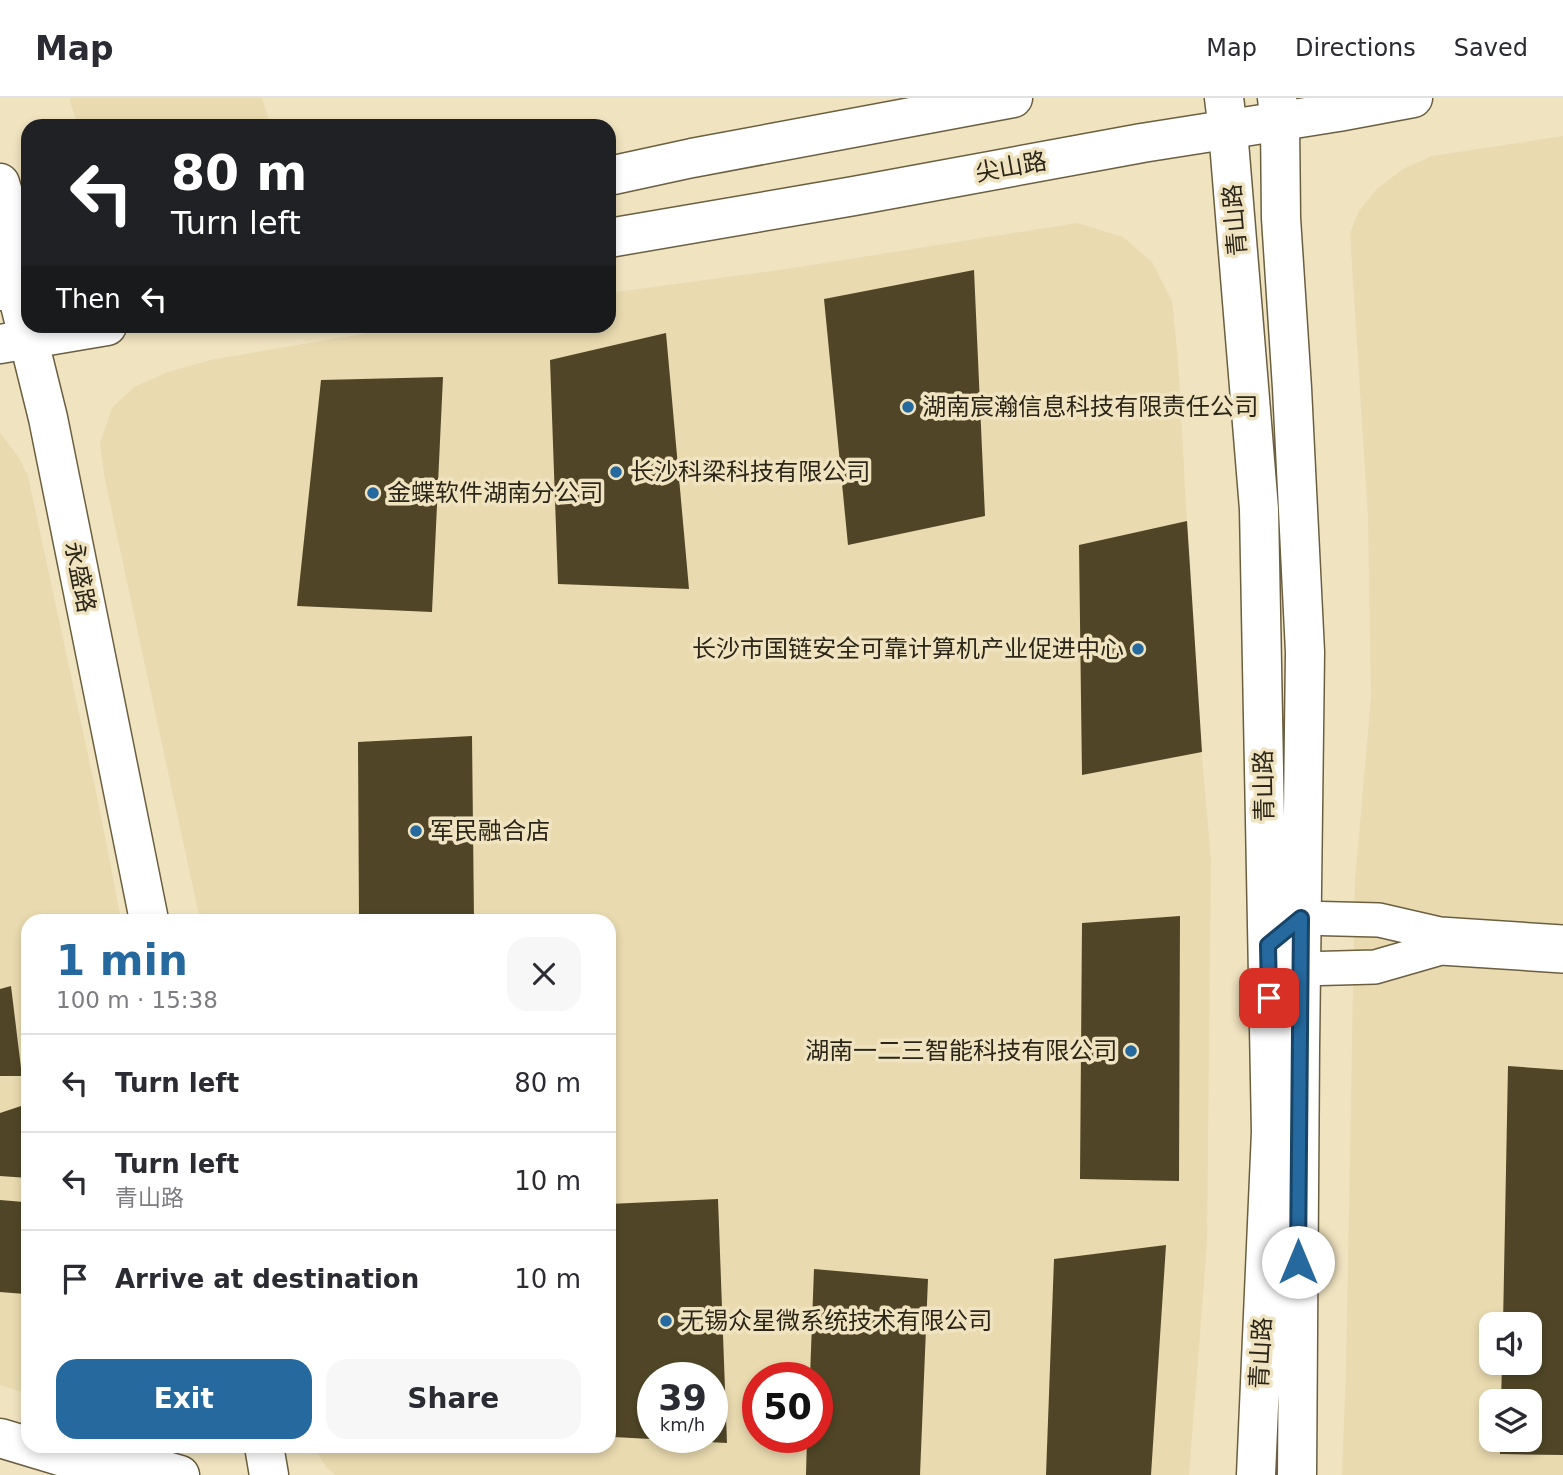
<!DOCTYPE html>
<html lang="en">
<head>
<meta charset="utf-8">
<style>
  :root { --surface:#fff; --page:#f7f7f7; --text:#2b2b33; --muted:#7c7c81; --line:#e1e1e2; --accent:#25699e }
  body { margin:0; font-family:"DejaVu Sans","Noto Sans SC",sans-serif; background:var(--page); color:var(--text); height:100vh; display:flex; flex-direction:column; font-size:26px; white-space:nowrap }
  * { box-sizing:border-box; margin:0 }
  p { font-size:23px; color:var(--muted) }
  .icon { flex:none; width:38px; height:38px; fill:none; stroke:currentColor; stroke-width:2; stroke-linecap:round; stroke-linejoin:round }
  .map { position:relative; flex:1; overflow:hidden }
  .sheet { position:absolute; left:21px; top:816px; width:595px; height:539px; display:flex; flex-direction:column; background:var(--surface); border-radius:21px; box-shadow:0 4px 10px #0003 }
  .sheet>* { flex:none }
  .guide { position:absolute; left:21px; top:21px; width:595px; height:214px; border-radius:21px; box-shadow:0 4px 10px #0003; background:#202124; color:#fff; overflow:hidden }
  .controls { position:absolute; left:1479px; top:1214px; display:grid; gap:14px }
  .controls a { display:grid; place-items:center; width:63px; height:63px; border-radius:14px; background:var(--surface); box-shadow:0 4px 10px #0003; font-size:35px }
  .speed { position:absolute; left:637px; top:1264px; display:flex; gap:14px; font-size:35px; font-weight:700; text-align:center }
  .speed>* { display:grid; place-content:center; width:91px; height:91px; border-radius:50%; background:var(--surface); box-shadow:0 4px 10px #0003; line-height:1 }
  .speed small { font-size:18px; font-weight:400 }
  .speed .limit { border:10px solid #d22; background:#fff; color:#111 }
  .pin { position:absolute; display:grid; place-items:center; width:60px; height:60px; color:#fff; margin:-30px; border-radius:14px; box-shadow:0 4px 10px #0006 }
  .me { position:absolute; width:77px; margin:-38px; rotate:0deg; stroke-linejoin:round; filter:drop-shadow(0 0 5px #0008) }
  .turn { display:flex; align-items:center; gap:24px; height:147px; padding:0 35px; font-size:32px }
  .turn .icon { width:91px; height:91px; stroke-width:2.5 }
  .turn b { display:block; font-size:49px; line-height:60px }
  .then { display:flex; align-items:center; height:66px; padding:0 35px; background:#0003; gap:14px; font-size:26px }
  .round { display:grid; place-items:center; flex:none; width:74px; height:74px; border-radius:21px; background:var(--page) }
  .summary { display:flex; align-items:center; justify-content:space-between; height:119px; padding:0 35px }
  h1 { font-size:42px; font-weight:700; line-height:52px; color:var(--accent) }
  .action { display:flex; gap:14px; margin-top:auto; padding:14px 35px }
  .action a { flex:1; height:80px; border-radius:21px; background:var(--accent); color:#fff; font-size:28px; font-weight:700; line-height:80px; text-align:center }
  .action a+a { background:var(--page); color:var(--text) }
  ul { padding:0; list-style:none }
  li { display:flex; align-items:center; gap:21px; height:98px; padding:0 35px; border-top:2px solid var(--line) }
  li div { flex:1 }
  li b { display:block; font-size:26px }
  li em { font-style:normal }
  header { display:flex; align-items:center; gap:42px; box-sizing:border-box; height:98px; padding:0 35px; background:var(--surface); border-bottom:2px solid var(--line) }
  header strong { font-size:33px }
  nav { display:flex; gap:38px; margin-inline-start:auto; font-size:24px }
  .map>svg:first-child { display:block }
</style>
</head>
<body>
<header>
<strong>Map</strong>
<nav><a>Map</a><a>Directions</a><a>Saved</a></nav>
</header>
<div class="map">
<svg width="1563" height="1377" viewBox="0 0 1563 1377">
  <rect width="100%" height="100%" fill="#f0e3c0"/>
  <path fill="#e9daaf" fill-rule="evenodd" d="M69 0H262L269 22 253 28H78Z
    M1563 38V1377H1342L1346 1270 1355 783 1371 599 1368 418 1350 135 1359 113 1377 91 1403 71 1432 58ZM1491 1227H1530V1265H1491ZM1491 1304H1530V1342H1491Z
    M1077 125 1123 139 1152 164 1172 203 1178 260 1196 590 1211 762 1207 1146 1189 1377H336L326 1369 313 1348H609V822H200L105 382 100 345 112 310 134 289 168 274 211 262 408 228H609V195L793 170ZM653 1279H712V1339H653ZM758 1279H817V1339H758Z
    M0 335 18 358 28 378 100 713 121 822H28V1296L0 1287Z"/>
  <path fill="#504627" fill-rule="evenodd" d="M974 172 985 418 848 447 824 201Z
    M666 235 689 491 558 486 550 262Z
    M443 279 432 514 297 508 321 282Z
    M1187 423 1202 654 1082 677 1079 447Z
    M472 638 474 822H359L358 644Z
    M1180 818 1179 1083 1080 1081 1082 825Z
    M11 888 22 978H0V891Z
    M1508 968 1563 972V1357L1500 1356V1342H1530V1304H1501L1502 1265H1530V1227H1503Z
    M27 1006 28 1080 0 1078V1015Z
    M718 1101 727 1345 613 1339 609 1106ZM653 1279H712V1339H653Z
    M0 1102 24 1104 25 1196 0 1194Z
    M1166 1147 1151 1377H1046L1054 1161Z
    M814 1171 928 1181 920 1377H806L807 1339H817V1279H810Z"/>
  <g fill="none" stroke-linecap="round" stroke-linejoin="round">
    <g stroke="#6b5f40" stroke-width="36">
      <path id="minor" d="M1563 844 1440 836 1379 822 1301 820 1267 847 1301 871 1375 869 1441 850 1563 858"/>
    </g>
    <g stroke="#6b5f40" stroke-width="41">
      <path id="tertiary" d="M0 85 24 164
        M0 139 20 207 48 320 149 822
        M0 1340 123 1377
        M264 1348 269 1377
        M98 1353 180 1377"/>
    </g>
    <g stroke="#6b5f40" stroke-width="41">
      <path id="secondary" d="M1224 0 1228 32 1259 411 1271 1034 1256 1377
        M1277 0 1280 24 1281 120 1292 290 1305 554 1300 950 1297 1377"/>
    </g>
    <g stroke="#6b5f40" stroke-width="41">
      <path id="primary" d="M609 78 692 60 1013 0
        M609 140 854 98 1142 45 1338 14 1413 0
        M0 193 28 188
        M0 246 107 228"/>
    </g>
    <use href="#minor" stroke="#fff" stroke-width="33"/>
    <use href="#tertiary" stroke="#fff" stroke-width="38"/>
    <use href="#secondary" stroke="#fff" stroke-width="38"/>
    <use href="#primary" stroke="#fff" stroke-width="38"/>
  </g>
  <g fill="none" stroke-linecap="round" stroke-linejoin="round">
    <g stroke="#184467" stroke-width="18">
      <path id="route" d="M1269 900 1268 847 1301 820 1298 1164"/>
    </g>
    <use href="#route" stroke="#25699e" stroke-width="12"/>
  </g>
  <g fill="#25699e" stroke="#f0e3c0" stroke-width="2.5">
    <circle cx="908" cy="309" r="7"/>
    <circle cx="616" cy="374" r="7"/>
    <circle cx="373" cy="395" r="7"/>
    <circle cx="1138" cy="551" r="7"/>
    <circle cx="416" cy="733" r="7"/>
    <circle cx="1131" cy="953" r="7"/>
    <circle cx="666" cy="1223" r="7"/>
  </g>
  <g text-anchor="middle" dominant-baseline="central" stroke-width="7" stroke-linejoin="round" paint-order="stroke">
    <g font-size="24" fill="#2b2619" stroke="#f0e3c0">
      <text transform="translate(1011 69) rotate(-10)">尖山路</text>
      <text transform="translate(1235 122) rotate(-95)">青山路</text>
      <text transform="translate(80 479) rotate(79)">永盛路</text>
      <text transform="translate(1264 688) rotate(-91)">青山路</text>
      <text transform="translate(1261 1255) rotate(-87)">青山路</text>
    </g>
    <g font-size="24" fill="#2b2619" stroke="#f0e3c0" text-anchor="start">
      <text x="922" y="309">湖南宸瀚信息科技有限责任公司</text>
      <text x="630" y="374">长沙科梁科技有限公司</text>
      <text x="387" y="395">金蝶软件湖南分公司</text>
      <text x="1124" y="551" text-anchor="end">长沙市国链安全可靠计算机产业促进中心</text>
      <text x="430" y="733">军民融合店</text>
      <text x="1117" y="953" text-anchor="end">湖南一二三智能科技有限公司</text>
      <text x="680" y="1223">无锡众星微系统技术有限公司</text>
    </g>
  </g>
</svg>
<div class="controls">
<a><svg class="icon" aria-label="sound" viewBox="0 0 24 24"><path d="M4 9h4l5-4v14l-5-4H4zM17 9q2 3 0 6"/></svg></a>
<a><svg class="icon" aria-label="layers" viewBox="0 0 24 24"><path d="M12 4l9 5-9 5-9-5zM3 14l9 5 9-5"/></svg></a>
</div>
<div class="speed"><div>39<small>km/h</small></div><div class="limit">50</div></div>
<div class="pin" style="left:1269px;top:900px;background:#d93025"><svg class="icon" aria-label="arrive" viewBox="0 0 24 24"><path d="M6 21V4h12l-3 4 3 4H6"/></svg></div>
<svg class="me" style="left:1298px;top:1164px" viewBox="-20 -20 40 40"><circle r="19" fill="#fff"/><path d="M0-13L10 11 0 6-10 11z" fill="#25699e"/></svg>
<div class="guide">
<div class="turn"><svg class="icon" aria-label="left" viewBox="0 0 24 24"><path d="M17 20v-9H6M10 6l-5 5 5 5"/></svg><div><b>80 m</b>Turn left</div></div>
<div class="then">Then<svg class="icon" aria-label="left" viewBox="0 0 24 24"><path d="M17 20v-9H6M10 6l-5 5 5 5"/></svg></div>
</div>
<section class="sheet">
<div class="summary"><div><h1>1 min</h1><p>100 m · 15:38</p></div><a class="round"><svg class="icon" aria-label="close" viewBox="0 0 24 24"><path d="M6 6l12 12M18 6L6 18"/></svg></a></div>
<ul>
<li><svg class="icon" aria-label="left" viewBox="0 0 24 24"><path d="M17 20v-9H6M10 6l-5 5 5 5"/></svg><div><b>Turn left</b></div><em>80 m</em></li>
<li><svg class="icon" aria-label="left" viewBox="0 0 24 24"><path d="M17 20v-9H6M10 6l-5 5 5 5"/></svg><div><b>Turn left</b><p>青山路</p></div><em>10 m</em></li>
<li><svg class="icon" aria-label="arrive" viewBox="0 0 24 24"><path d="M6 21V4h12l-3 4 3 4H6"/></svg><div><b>Arrive at destination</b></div><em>10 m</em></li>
</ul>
<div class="action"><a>Exit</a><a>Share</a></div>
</section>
</div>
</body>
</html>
